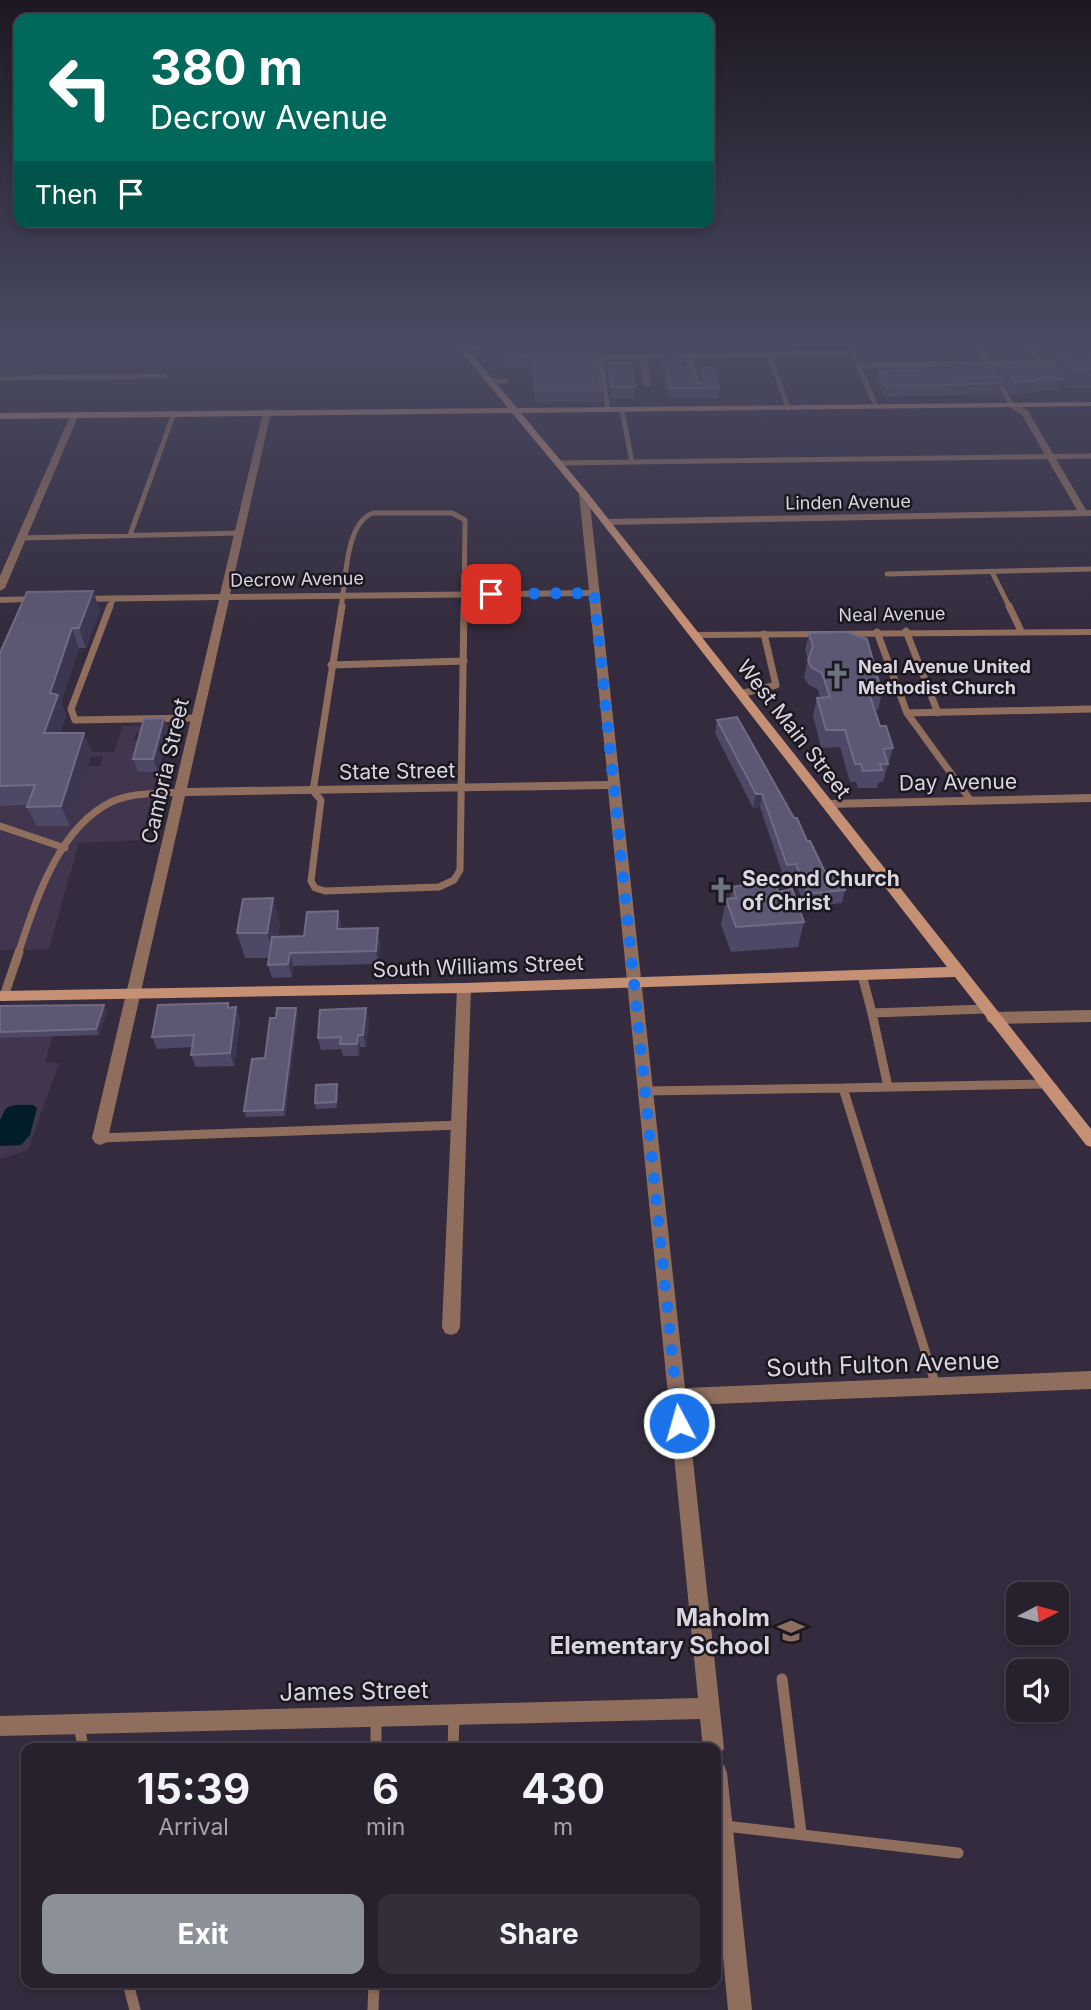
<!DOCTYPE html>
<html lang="en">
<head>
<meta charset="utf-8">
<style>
  :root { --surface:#27212e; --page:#332e3a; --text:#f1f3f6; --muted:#a4a3aa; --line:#433e4a; --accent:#8c9099 }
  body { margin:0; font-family:Inter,sans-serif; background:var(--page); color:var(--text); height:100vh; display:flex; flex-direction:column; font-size:26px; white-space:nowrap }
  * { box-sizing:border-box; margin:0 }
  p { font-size:23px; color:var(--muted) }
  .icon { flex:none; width:38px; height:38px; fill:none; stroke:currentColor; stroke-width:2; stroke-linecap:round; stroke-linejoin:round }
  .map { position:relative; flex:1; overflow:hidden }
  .side { position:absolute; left:21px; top:1743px; width:700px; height:245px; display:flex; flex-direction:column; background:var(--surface); border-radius:14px; box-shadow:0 4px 10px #0003,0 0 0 2px var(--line) }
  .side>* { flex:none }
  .guide { position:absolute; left:14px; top:14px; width:700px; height:214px; border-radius:14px; box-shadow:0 4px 10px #0003,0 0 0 2px var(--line); background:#00695c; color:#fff; overflow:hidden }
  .needle { width:46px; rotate:84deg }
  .fabs { position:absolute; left:1006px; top:1582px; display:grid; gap:14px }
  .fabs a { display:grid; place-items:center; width:63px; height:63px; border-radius:14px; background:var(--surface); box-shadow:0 4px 10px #0003,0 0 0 2px var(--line); font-size:35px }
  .pin { position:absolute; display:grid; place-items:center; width:60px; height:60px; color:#fff; margin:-30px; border-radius:14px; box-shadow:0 4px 10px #0006 }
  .me { position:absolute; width:77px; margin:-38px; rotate:354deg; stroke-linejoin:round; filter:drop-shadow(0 0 5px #0008) }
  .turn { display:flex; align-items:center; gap:24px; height:147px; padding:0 21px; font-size:32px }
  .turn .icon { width:91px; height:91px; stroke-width:2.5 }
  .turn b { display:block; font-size:49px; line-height:60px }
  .then { display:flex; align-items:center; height:66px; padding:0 21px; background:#0003; gap:14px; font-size:26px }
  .eta { display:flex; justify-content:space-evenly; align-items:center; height:119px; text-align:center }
  .eta b { font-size:42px; font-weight:700; line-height:49px }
  .action { display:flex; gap:14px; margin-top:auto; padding:14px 21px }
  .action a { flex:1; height:80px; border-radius:14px; background:var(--accent); color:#fff; font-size:28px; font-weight:700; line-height:80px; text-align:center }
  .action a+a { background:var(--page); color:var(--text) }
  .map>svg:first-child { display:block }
</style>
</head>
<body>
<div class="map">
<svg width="1091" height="2010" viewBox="0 0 1091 2010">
  <rect width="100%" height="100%" fill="#342c3e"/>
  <path fill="#41364d" d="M169 725 168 731 136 733 133 740 146 741 138 772H158L141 840 79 843 49 949 0 950V806L44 804 70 826 88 766H100L103 757 91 756 92 752H114L123 726Z
    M53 1036 45 1062 59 1063 28 1150 0 1159V1038Z"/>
  <path fill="#021d2a" d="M14 1105H33L37 1108 30 1135 21 1145 0 1146V1120L6 1108Z"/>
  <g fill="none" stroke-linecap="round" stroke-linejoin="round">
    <path stroke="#906e5d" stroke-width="5" d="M850 346 876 406
      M977 346 988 364
      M1029 346 1040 362
      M462 347H477
      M769 354 788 408
      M859 366 1064 362
      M0 378 165 376
      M996 378 1012 405
      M491 381H506
      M608 410 600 358 853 352
      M622 410 632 462
      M558 463 1091 456
      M130 535 174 413
      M21 538 240 533
      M992 572 1010 608
      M887 574 1091 569
      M109 608 114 598
      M341 608C346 581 345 523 373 513H452L465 520 464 608"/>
    <path stroke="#906e5d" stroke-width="7" d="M110 606 71 709 75 720 197 718
      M342 606 313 791 321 800 311 881 315 888 325 891 439 887 454 880 460 870 464 606
      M1009 606 1021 631
      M906 631 938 713
      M877 632 907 713 971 801
      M331 665 464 661
      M740 694 776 685 764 634
      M907 713 1091 709
      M0 826 65 848
      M18 954C36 901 57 829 111 802 132 792 158 794 180 792"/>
    <path stroke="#906e5d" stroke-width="9" d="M862 975 872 1013
      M4 996 19 952
      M888 1087 872 1013 986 1009
      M843 1088 1046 1084
      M645 1091 843 1088 936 1386
      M100 1138 460 1125"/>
    <path stroke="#906e5d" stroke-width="11" d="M782 1679 801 1833
      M376 1716V1748
      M79 1724 83 1748
      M453 1748 454 1717
      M725 1826 958 1853
      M128 1983 135 2010
      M373 2010 374 1983"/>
    <path fill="#906e5d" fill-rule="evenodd" d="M643 355 647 357 651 385 647 387 643 385 639 357Z
      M685 355 692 357 703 392 696 390Z
      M1009 403H1015L1028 411 1086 510H1091V516L606 525 601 522 606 519 1077 510 1022 415 1009 407Z
      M267 409 271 412 230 594 589 590 579 494 584 491 589 494 685 1388 1091 1371V1389L687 1405 724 1748 720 1755 716 1757V1748H703L700 1719 0 1736V1716L698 1698 608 789 185 796 108 1138 105 1143 100 1145 95 1143 92 1138 219 600 77 602 72 599 77 596 220 594 263 412ZM589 596 608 781 187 788 229 600Z
      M75 411 79 414 5 588 0 591V576L71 414Z
      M43 596 47 597V601L0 603V597Z
      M1091 629V635L694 638 689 635 694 632Z
      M1091 794V802L826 808 820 804 826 800Z
      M464 983 469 984 471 988 460 1327 457 1333 451 1335 445 1333 442 1327 457 988 459 984Z
      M1091 1010V1022L993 1024 988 1022 986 1018 988 1014 993 1012Z
      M716 1762 724 1765 727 1773 752 2010H728L716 1881Z"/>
    <path fill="#c69074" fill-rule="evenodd" d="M457 346H465L517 408 1091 402V406L521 413 587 492 1091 1129V1147L1086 1145 955 977 464 993 0 1001V991L464 983 947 967 581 496 512 413 0 419V413L508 408Z"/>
  </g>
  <path fill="#4d4865" d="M502 346H534V358H576L575 346H594L595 360 601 390V402H535L533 367H503Z
    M1080 346H1091V388H1066L1061 381 1058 390 1035 391 1034 393 1011 394 1000 374 1003 363 1054 366 1059 349H1082Z
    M662 355 682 367 696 382 702 384 701 377 702 367 719 388 718 398H669L661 365Z
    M608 363 635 387 634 399H612L608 375Z
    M954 363 1003 383 999 394 884 397 876 381 878 370 953 369Z
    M93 591 100 610 86 648H79L61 702 66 714 60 733 92 752 70 826H37L27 807 28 805 0 806V653Z
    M809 633 882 693 878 710H875L880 726 893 748 883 782H879L877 788H858L856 782H850L840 747 821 748 813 715 817 698H820L818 690 808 684 804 678 808 659 805 650Z
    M164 718 168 731 158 772H138L133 759Z
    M717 720 807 841 826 874 845 890 842 903 805 907 793 877 784 878 760 807 753 808 715 733Z
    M732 887 778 892 804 922 798 947 731 952 721 925 726 899H730Z
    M338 911 341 923V929L380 941 378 964 293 966 292 977 272 978 268 965 269 958H245L237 933 280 923 278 937 304 936Z
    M0 1006 107 1011 99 1035 0 1038Z
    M236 1007 240 1020 234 1066 196 1067 191 1055 192 1047 157 1049 152 1037 230 1008Z
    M296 1008 298 1014 285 1116 246 1117 244 1111 265 1058 276 1018Z
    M366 1008 369 1021 366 1047H360L359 1056H343L341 1049 321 1050 318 1038Z
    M337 1084 338 1090 337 1108 316 1109 315 1103Z"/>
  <path fill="#3c3650" d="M93 591 100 610 86 648 79 628Z
    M72 628 79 648 61 702 66 714 53 753 44 733 50 693Z
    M164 718 168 731 158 772 153 759Z
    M84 733 92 752 70 826 61 806Z
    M756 794H762L760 807 753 808Z
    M273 898 280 923 274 958 267 933Z
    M338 911 341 923 339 942 337 929Z
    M378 928 380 941 378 964 376 951Z
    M290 953 293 966 292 977 288 964Z
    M104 1005 107 1011 99 1035 96 1029Z
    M236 1007 240 1020 234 1066 230 1053Z
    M296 1008 298 1014 285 1116 283 1110Z
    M366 1008 369 1021 366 1047 363 1035Z
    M358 1035 360 1047 359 1056 357 1044Z
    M337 1084 338 1090 337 1108 336 1102Z"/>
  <path fill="#5c5772" stroke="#706b84" stroke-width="2" d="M502 346H534V357L503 358Z
    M577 346H594L595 349H587L583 355 586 359 596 360 601 390H535L533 358H578Z
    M1059 349H1091V369H1073Z
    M662 355H680L682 367H690L696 382 705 384 702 367H713L719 388H670Z
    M1051 362 1062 379H1036L1038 382H1015L1003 363Z
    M608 363H631L635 387H612Z
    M954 363H991L1003 383 886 387 878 370 957 369Z
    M93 591 79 628H72L50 693 58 695 44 733H84L61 806 27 807 35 785 0 786V653L27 592Z
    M847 632 867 639 882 693H869L880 726H886L893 748 883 749 888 764H880L882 770 863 771 861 764H855L845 730H826L817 698 830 697 822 673 811 667 808 660 813 646 809 633Z
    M737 717 794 818H797L807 841H810L826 874 837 873 845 890 808 894 796 864 787 865 762 794H756L717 720Z
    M164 718 153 759H133L144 719Z
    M775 880 778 892 792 889 804 922 736 927 726 899 737 898 732 887Z
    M273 898 267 933H237L243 899Z
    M338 911 337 929 378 928 376 951 290 953 288 964 268 965 272 937 304 936 307 912Z
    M228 1003V1008L236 1007 230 1053 191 1055 194 1035 152 1037 158 1005Z
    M104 1005 96 1029 0 1032V1006Z
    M277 1008H296L283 1110 244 1111 252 1059 265 1058 270 1018H276Z
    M366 1008 363 1035H358L357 1044H340L341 1037 318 1038 320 1010Z
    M337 1084 336 1102 315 1103 316 1085Z"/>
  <linearGradient id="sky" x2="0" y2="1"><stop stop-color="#1d1822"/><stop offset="0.55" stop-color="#4a4b63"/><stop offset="1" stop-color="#4a4b63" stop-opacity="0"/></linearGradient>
  <rect width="1091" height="627" fill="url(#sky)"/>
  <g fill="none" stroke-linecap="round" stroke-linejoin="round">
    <path stroke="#1a73e8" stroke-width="12" stroke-dasharray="0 21.6" d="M491 594 594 593 679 1423"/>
  </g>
  <defs>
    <g id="church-bare" transform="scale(2.1)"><path d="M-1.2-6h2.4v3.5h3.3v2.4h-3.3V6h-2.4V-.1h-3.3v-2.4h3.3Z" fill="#6b7280" stroke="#1a171f" stroke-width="2.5" paint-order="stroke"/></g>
    <g id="school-bare" transform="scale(2.1)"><path d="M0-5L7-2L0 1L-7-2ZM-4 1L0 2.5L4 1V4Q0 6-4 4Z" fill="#8d6e63" stroke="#1a171f" stroke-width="2.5" paint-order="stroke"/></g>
  </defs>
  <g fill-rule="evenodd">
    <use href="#church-bare" x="837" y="676"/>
    <use href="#church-bare" x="721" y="890"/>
    <use href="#school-bare" x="791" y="1631"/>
  </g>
  <g text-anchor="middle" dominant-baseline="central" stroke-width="5" stroke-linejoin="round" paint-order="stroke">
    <g font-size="18" fill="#dad5e0" stroke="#1a171f">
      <text transform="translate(848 502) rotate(-1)">Linden Avenue</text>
      <text transform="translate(297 579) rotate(-1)">Decrow Avenue</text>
      <text transform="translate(892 614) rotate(-1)">Neal Avenue</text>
    </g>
    <g font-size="18" font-weight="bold" fill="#dad5e0" stroke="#1a171f" text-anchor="start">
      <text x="858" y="666">Neal Avenue United<tspan x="858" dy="21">Methodist Church</tspan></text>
    </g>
    <g font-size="21" fill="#dad5e0" stroke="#1a171f">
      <text transform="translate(794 729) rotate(52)">West Main Street</text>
      <text transform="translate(165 771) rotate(-77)">Cambria Street</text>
      <text transform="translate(397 771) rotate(-1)">State Street</text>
      <text transform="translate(958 782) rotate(-1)">Day Avenue</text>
      <text transform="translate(478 966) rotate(-2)">South Williams Street</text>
    </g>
    <g font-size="21" font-weight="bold" fill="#dad5e0" stroke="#1a171f" text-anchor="start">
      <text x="742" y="878">Second Church<tspan x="742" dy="24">of Christ</tspan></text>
    </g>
    <g font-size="24" fill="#dad5e0" stroke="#1a171f">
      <text transform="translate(883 1364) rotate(-2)">South Fulton Avenue</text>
      <text transform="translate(354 1691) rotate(-1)">James Street</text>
    </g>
    <g font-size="24" font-weight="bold" fill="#dad5e0" stroke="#1a171f" text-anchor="end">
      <text x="770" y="1617">Maholm<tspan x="770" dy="28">Elementary School</tspan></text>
    </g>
  </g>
</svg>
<div class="fabs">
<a><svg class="needle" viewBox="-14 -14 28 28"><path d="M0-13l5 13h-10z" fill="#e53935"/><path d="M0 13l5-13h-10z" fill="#a4a3aa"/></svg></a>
<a><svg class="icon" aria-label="sound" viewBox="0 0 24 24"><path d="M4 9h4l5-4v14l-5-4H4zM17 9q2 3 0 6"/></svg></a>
</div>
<div class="pin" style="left:491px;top:594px;background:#d93025"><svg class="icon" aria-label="arrive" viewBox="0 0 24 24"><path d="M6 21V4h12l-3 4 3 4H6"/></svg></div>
<svg class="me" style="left:679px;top:1423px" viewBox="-20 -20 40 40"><circle r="17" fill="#1a73e8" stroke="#fff" stroke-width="3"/><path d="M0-11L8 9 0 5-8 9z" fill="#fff"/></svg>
<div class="guide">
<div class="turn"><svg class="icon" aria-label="left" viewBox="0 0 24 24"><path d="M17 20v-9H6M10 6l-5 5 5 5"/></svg><div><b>380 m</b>Decrow Avenue</div></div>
<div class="then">Then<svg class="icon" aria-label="arrive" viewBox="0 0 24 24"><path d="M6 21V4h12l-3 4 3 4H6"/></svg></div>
</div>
<section class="side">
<div class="eta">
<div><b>15:39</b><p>Arrival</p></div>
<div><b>6</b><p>min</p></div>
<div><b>430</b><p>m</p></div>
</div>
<div class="action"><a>Exit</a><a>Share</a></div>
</section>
</div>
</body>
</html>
